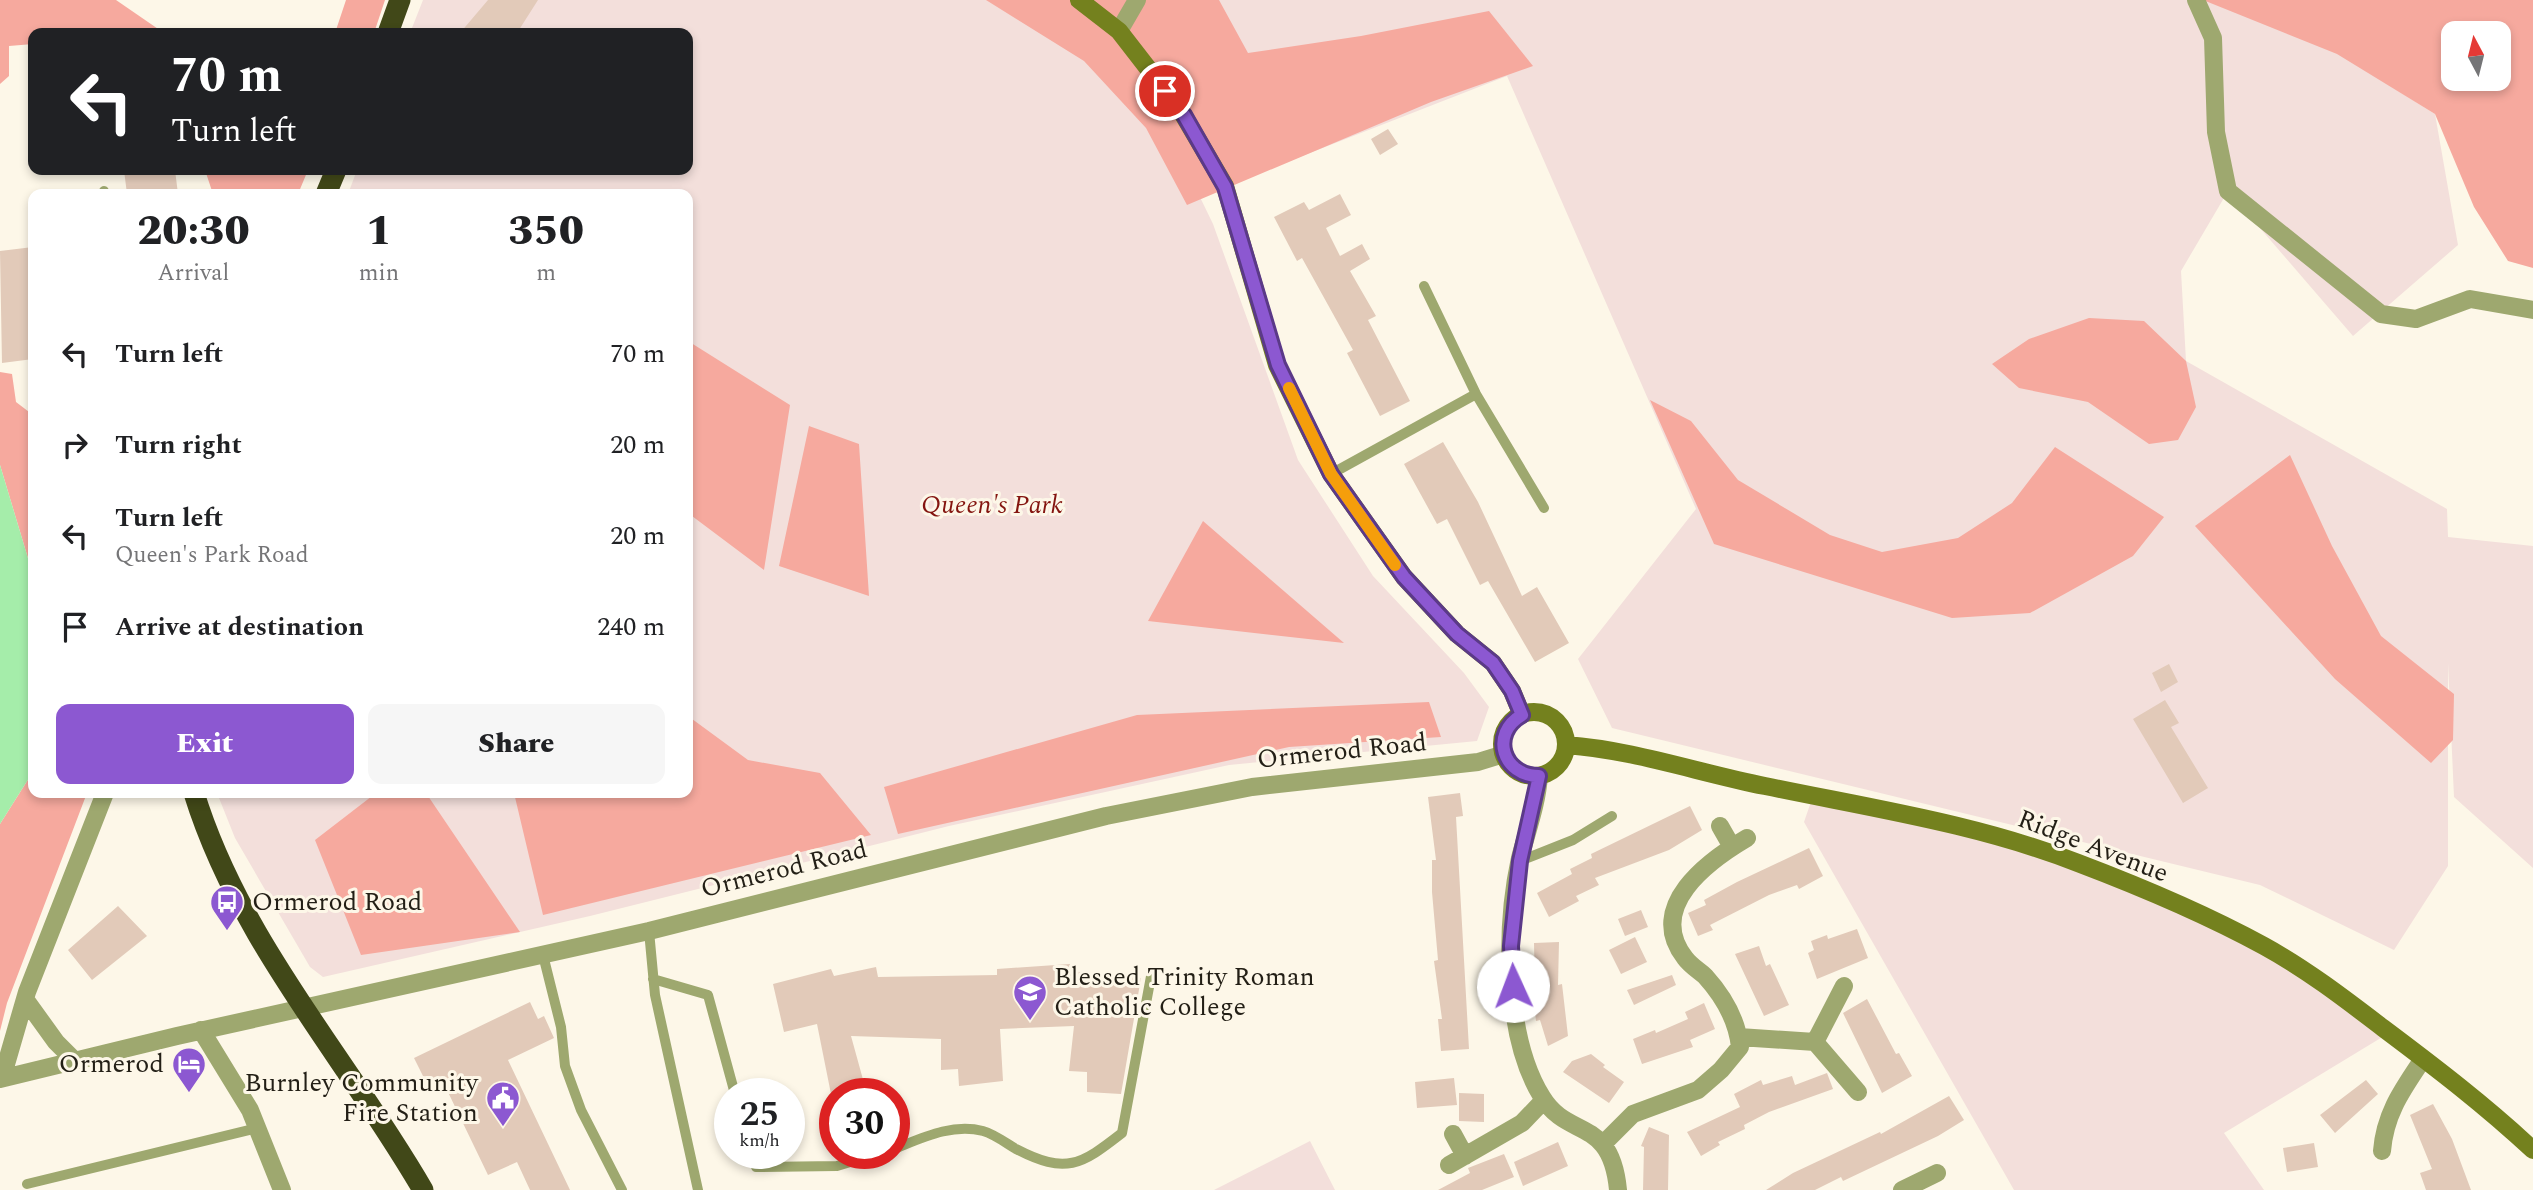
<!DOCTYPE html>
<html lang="en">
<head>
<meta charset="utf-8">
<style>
  :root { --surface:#fff; --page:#f6f6f6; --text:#202124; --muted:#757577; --accent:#8c58d1 }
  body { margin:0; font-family:Spectral,serif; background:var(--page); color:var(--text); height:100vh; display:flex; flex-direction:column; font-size:26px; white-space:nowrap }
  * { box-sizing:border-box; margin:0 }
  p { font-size:23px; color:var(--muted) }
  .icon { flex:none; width:38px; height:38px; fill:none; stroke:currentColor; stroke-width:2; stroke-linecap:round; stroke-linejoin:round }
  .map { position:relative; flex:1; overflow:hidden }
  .details { position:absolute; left:28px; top:189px; width:665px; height:609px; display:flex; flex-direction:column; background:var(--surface); border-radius:14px; box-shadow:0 4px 10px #0003 }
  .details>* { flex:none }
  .hud { position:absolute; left:28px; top:28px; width:665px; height:147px; border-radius:14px; box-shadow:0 4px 10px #0003; background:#202124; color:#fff; overflow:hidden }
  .needle { width:46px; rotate:353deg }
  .tools { position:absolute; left:2441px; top:21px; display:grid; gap:14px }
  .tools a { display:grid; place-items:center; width:70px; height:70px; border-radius:14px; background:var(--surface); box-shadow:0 4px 10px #0003; font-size:35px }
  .speed { position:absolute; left:714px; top:1078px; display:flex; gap:14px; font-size:35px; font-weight:700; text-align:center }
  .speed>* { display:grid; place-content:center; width:91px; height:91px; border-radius:50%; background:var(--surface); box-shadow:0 4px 10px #0003; line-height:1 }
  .speed small { font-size:18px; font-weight:400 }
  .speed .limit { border:10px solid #d22; background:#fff; color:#111 }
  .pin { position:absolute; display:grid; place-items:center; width:60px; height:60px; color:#fff; margin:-30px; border:4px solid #fff; border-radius:50%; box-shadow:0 2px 7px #0007 }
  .me { position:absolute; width:77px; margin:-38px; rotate:358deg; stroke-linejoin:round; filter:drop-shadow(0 0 5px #0008) }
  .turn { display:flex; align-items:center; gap:24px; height:147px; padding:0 28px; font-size:32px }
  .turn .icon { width:91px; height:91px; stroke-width:2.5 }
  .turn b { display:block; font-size:49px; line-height:60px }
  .eta { display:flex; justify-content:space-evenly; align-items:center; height:119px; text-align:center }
  .eta b { font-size:42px; font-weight:800; line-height:49px }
  .action { display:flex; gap:14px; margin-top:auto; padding:14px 28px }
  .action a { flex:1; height:80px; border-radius:14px; background:var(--accent); color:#fff; font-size:28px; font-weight:800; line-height:80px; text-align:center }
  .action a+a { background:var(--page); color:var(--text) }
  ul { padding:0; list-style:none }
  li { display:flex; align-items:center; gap:21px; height:91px; padding:0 28px }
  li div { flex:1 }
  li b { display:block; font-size:26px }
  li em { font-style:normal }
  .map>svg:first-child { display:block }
</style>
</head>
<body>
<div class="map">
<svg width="2533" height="1190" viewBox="0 0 2533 1190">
  <rect width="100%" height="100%" fill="#fdf7e8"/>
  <path fill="#f3dfdb" d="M423 0H1041L1168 131 1213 224 1298 460 1373 576 1464 673 1489 707 1477 741 1229 765 949 826 590 916 323 977 310 967 235 838 217 793H688V194H348L357 170H688V33H410Z
    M1079 0H2253L2435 114 2458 245 2353 336 2228 191 2181 271 2186 361 2447 509 2448 537 2533 546V868L2454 797 2448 663V866L2394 950 2260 885 1612 728 1578 659 1696 509 1507 76 1225 186Z
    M1813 796 1995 837 2264 946 2389 1033 2224 1133 2264 1190H2014L1804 822Z
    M1310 1141 1335 1190H1214Z"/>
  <path fill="#f6a99e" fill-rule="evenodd" d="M0 0H116L164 33H33V44L9 46V76L0 84Z
    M346 0H385L374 33H335Z
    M986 0H1219L1248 53 1361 36 1489 11 1533 66 1431 102 1187 205 1146 128 1084 61Z
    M2203 0H2533V268L2508 261 2474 207 2435 114 2337 54ZM2454 33H2499V79H2454Z
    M205 170H308L298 194H213Z
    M2089 318 2144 321 2186 361 2196 407 2178 440 2149 444 2088 402 2019 388 1992 364 2029 339Z
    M688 341 790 405 764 570 688 513Z
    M0 372 12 374 16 402 33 415V575L0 465Z
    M1650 400 1691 421 1738 480 1830 535 1882 552 1958 538 2012 503 2055 447 2164 517 2133 556 2030 613 1952 618 1714 544Z
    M809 426 859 444 869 596 779 566Z
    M2290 455 2332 546 2381 636 2454 694 2453 740 2431 763 2335 679 2195 526Z
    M1203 521 1344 643 1148 621Z
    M1429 702 1441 737 1289 747 898 834 884 787 1137 715Z
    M688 716 748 760 820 773 871 835 543 915 514 793H688Z
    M33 765V793H87L7 1003 0 1031V824L29 778Z
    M376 793H426L520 932 361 955 315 840Z"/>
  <path fill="#a5edaa" d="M0 465 33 575V765L29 778 0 824Z"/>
  <path fill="#e2cab9" d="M488 0H538L517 33H460Z
    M1388 129 1398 144 1380 155 1371 139Z
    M124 170H175L178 194H127Z
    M1340 194 1351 215 1326 228 1340 256 1362 244 1370 259 1350 271 1376 316 1368 320 1410 401 1380 416 1347 353 1353 350 1302 258 1297 261 1274 217 1304 202 1309 210Z
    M33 247V359L2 363 0 251Z
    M1443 442 1478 502 1522 596 1537 587 1569 643 1535 662 1488 581 1480 585 1447 519 1437 524 1404 464Z
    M2169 664 2178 682 2161 692 2152 673Z
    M2165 700 2179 723 2171 727 2208 788 2183 803 2133 719Z
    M1460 793 1463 816 1456 817 1469 1049 1441 1051 1438 1019H1442L1434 961 1438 960 1432 892V860H1436L1428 797Z
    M1690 806 1702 830 1669 850 1595 878 1599 885 1576 896 1579 901 1549 917 1537 893 1572 874 1570 869 1592 858 1591 854Z
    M1809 848 1823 876 1799 889 1797 885 1769 895 1710 925 1713 930 1698 936 1688 913 1706 905 1704 900 1737 882Z
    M118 906 147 936 92 980 68 950Z
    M1641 910 1648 927 1625 936 1618 919Z
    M1857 929 1868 958 1817 979 1808 953 1814 950 1811 941 1827 935 1828 939Z
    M1635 937 1647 962 1621 974 1609 950Z
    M1559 942 1558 985 1562 984 1568 1036 1548 1046 1540 1020 1536 1021 1532 988H1535L1534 943Z
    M1759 946 1766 966 1770 964 1789 1005 1764 1016 1735 954Z
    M1070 964V971L1141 978 1121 1094 1087 1092V1072L1069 1071 1074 1026 1000 1029 1003 1081 959 1086 958 1069 941 1070V1039L851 1036 867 1094H831L817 1024 784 1032 773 984 831 969 834 976 876 967 878 977 997 975V969Z
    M1672 975 1676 985 1634 1005 1627 990Z
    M1867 999 1896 1054 1899 1053 1912 1076 1882 1093 1843 1013Z
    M530 1002 538 1019 544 1016 554 1038 508 1060 570 1190H530L517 1162 488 1175 446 1088 432 1094 414 1058Z
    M1704 1003 1715 1029 1690 1040 1693 1047 1642 1064 1633 1039 1655 1030 1656 1033 1688 1019 1685 1012Z
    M1591 1054 1605 1065 1603 1067 1624 1082 1609 1103 1563 1072 1572 1061Z
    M1827 1073 1833 1089 1769 1112 1744 1125 1745 1129 1718 1142 1720 1145 1701 1156 1687 1132 1740 1107 1734 1094 1761 1080 1763 1085 1792 1076 1795 1085Z
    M1454 1078 1457 1105 1417 1108 1415 1082Z
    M2366 1080 2378 1094 2335 1133 2320 1115Z
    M1459 1093 1484 1094V1122L1459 1121Z
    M1949 1096 1964 1120 1938 1136 1843 1181 1841 1177 1815 1190H1766L1793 1173 1880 1132 1881 1134Z
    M2433 1104 2452 1139 2471 1190H2426L2420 1173 2432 1169 2410 1115Z
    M1649 1127 1669 1135 1668 1190H1643L1644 1147 1641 1146Z
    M1558 1142 1568 1166 1523 1186 1514 1162Z
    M2314 1143 2318 1167 2287 1172 2283 1148Z
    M1504 1154 1514 1177 1482 1190H1438L1470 1173 1468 1168Z"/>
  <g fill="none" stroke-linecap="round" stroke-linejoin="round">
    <path stroke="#9ea86f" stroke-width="10" d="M104 191 105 194
      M1424 286 1476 394 1544 508
      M1331 474 1476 394
      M1520 861 1573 840 1612 816
      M649 931 655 995 698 1190
      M543 955 561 1027 565 1066 581 1110 622 1190
      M653 979 708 995 735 1094
      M894 1149C922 1138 952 1123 983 1131 994 1134 1006 1143 1016 1149 1066 1175 1081 1165 1122 1133L1152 971
      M752 1153 756 1167 837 1166 880 1153
      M27 1184 257 1128"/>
    <path stroke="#9ea86f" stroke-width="18" d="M2196 0 2213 38 2216 132 2228 191 2381 314 2416 319 2470 299 2533 310
      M1119 31 1137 0
      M1539 776C1537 804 1527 831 1520 858 1505 927 1504 1036 1542 1097 1568 1140 1611 1116 1618 1190
      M1720 826 1732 847
      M25 999 56 1042 74 1060
      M201 1030 250 1110 282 1190
      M1739 1037 1815 1042 1858 1092
      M1815 1042 1844 986
      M2 1078 27 992 105 793
      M0 1079 177 1036 649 931 1106 816 1252 787 1478 762 1504 754
      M1453 1134 1465 1156
      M1603 1144 1633 1114 1698 1090 1721 1070 1740 1047C1737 1019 1724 997 1705 976 1698 970 1690 965 1685 958 1645 907 1708 861 1747 838
      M2382 1151C2385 1113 2403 1089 2423 1059
      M1449 1165 1522 1123 1544 1100
      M1902 1190 1937 1173"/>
    <path stroke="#74811e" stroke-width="18" d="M1079 0 1119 31 1181 111 1225 186 1277 365 1331 474 1404 577 1457 634 1493 663 1512 691 1522 715
      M1502 744a32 32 0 1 1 64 0a32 32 0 1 1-64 0Z
      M1566 745C1634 750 1699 773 1765 786 1870 808 1978 824 2078 863 2136 885 2209 916 2264 946 2306 969 2345 999 2383 1028 2435 1067 2486 1106 2533 1150"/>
    <path stroke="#414818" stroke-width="21" d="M388 33 400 0
      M326 194 336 170
      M194 793C240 942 346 1057 423 1190"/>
  </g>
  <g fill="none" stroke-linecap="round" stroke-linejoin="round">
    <g stroke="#5b3988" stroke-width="18">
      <path id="route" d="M1165 91 1184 115 1225 187 1278 365 1331 474 1404 577 1457 634 1493 663 1512 691 1522 715C1489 734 1503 776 1539 776L1520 861 1511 946 1513 986"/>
    </g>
    <use href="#route" stroke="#8c58d1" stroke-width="12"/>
    <path stroke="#f59e0b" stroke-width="12" d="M1289 388 1331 474 1395 565"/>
  </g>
  <defs>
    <g id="bus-pin" transform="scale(1.75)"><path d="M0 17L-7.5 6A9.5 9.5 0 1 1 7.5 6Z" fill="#8c58d1" stroke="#fdf7e8"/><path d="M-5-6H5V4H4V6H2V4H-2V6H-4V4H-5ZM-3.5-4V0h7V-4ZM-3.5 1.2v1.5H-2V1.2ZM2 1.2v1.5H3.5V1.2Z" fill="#fff"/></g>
    <g id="school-pin" transform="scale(1.75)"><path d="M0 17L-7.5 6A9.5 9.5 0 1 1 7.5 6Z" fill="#8c58d1" stroke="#fdf7e8"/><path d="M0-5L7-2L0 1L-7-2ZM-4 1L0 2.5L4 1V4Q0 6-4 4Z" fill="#fff"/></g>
    <g id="hotel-pin" transform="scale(1.75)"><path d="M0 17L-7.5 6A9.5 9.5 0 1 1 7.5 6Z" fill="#8c58d1" stroke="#fdf7e8"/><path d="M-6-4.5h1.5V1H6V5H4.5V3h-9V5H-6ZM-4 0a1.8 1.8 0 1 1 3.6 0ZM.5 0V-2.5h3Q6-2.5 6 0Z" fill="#fff"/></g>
    <g id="civic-pin" transform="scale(1.75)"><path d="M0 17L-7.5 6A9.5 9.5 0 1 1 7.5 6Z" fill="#8c58d1" stroke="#fdf7e8"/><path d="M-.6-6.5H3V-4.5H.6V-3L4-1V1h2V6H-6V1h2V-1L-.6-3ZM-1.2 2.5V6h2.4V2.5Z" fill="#fff"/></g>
  </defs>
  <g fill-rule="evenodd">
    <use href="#bus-pin" x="227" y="902"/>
    <use href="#school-pin" x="1030" y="992"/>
    <use href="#hotel-pin" x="189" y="1064"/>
    <use href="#civic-pin" x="503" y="1098"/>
  </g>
  <g text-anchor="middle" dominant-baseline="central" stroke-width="6" stroke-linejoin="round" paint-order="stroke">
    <g font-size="26" font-style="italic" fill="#841510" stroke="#fdf7e8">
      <text x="992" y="505">Queen's Park</text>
    </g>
    <g font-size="26" fill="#231f16" stroke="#fdf7e8">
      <text transform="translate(1342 751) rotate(-6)">Ormerod Road</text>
      <text transform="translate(2093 846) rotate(21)">Ridge Avenue</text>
      <text transform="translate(784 869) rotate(-14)">Ormerod Road</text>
    </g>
    <g font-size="26" fill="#231f16" stroke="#fdf7e8" text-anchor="start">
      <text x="252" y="902">Ormerod Road</text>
      <text x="1054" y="977">Blessed Trinity Roman<tspan x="1054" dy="30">Catholic College</tspan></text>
      <text x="164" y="1064" text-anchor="end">Ormerod</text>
      <text x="478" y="1083" text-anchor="end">Burnley Community<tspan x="478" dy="30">Fire Station</tspan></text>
    </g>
  </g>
</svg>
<div class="tools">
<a><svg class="needle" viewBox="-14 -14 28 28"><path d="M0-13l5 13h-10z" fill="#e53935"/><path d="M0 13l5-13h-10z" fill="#757577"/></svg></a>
</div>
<div class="speed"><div>25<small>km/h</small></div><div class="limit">30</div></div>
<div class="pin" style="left:1165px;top:91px;background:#d93025"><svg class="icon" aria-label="arrive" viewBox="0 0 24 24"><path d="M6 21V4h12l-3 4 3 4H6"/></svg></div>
<svg class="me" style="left:1513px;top:986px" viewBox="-20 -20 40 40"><circle r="19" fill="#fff"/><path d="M0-13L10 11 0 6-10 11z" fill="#8c58d1"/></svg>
<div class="hud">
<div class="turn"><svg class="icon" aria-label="left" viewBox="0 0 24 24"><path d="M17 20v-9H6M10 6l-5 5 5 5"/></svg><div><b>70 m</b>Turn left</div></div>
</div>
<section class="details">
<div class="eta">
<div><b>20:30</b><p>Arrival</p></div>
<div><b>1</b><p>min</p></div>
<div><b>350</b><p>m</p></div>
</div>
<ul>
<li><svg class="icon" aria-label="left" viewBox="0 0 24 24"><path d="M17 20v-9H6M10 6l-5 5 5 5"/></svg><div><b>Turn left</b></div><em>70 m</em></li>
<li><svg class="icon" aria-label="right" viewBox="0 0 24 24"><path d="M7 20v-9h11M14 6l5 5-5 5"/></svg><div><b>Turn right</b></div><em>20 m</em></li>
<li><svg class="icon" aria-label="left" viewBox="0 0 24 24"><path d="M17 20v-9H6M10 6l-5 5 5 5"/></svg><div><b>Turn left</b><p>Queen's Park Road</p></div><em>20 m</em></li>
<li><svg class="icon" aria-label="arrive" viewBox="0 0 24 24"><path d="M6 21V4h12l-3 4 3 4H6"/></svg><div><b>Arrive at destination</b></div><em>240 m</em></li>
</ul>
<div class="action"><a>Exit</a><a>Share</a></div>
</section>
</div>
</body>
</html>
